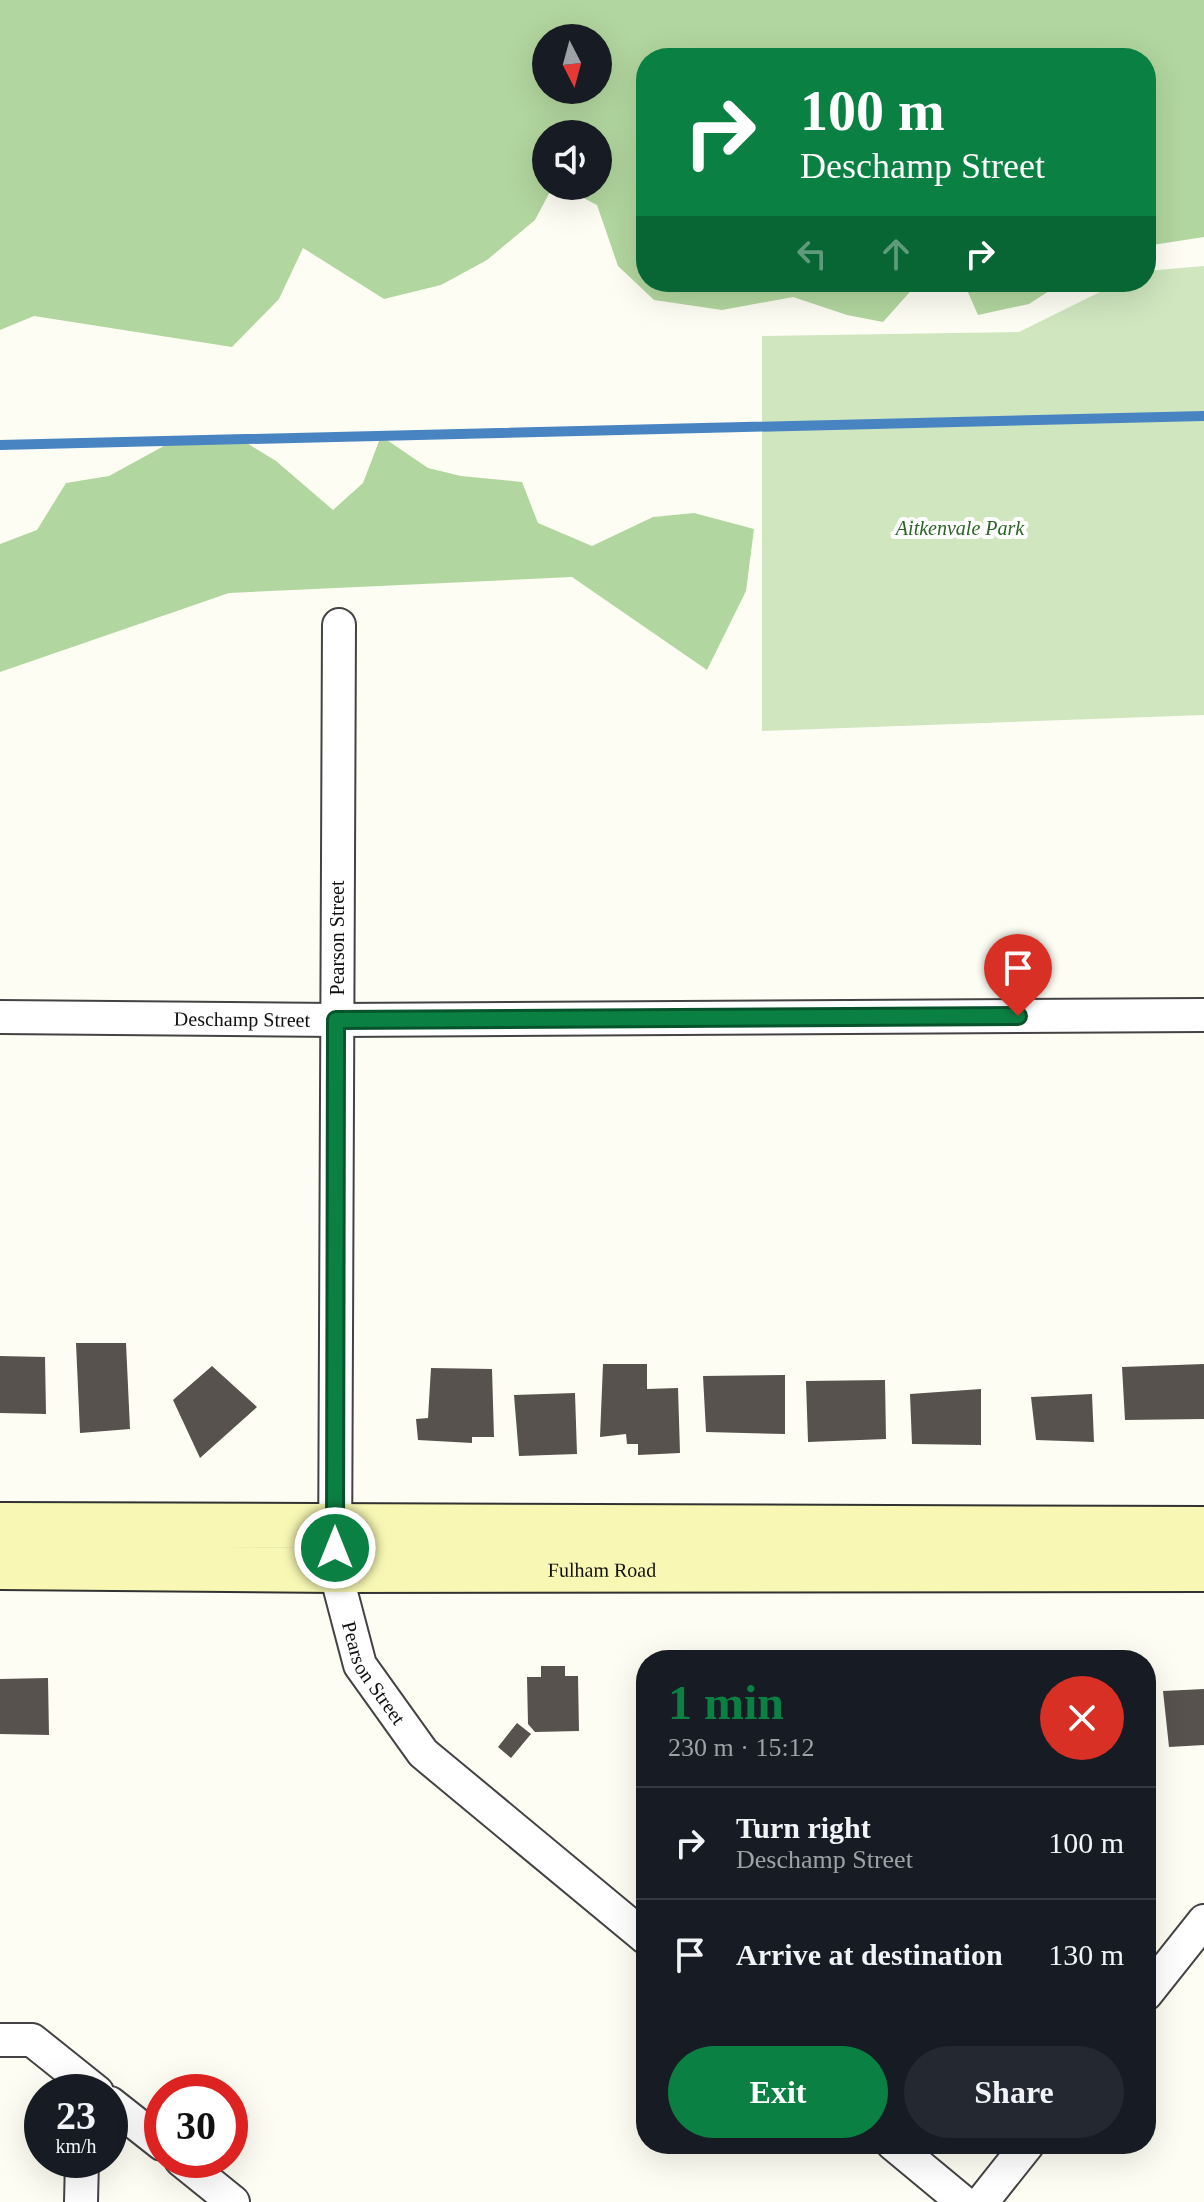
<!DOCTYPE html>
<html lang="en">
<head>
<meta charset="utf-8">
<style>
  :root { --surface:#171b24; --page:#242831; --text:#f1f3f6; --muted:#9ea1a6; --line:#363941; --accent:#0b8043 }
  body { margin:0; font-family:Georgia,serif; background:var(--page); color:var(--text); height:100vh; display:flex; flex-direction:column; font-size:30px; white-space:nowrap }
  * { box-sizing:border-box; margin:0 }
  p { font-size:26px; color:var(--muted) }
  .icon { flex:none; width:44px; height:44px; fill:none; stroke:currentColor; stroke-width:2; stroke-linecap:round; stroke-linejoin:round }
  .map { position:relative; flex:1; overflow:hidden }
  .sheet { position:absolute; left:636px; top:1650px; width:520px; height:504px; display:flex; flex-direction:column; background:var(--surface); border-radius:32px; box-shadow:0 8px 32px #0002 }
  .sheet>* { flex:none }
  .banner { position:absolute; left:636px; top:48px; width:520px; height:244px; border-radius:32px; box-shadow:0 8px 32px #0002; background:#0b8043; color:#fff; overflow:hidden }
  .needle { width:52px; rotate:174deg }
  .fabs { position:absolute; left:532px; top:24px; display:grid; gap:16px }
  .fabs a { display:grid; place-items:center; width:80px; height:80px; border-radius:50%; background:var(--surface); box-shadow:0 8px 32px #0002; font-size:40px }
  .speed { position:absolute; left:24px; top:2074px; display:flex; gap:16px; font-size:40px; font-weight:700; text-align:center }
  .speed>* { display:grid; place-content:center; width:104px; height:104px; border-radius:50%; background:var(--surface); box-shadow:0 8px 32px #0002; line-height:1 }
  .speed small { font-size:20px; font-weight:400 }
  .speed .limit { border:12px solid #d22; background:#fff; color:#111 }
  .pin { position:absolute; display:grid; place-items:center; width:68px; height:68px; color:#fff; margin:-82px -34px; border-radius:50% 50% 50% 0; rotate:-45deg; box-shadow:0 0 8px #0007 }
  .pin .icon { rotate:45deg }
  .me { position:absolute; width:88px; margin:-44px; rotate:0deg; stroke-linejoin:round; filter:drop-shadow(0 0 6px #0008) }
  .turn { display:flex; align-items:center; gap:28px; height:168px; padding:0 32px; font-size:36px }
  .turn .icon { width:104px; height:104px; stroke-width:2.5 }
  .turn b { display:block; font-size:56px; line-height:68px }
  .lanes { display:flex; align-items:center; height:76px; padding:0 32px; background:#0003; justify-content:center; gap:40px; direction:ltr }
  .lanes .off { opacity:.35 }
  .round { display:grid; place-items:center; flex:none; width:84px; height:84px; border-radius:42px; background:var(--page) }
  .summary { display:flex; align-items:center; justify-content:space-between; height:136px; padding:0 32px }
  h1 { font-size:48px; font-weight:800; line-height:60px; color:var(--accent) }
  .action { display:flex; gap:16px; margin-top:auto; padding:16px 32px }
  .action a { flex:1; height:92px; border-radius:48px; background:var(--accent); color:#fff; font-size:32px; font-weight:800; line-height:92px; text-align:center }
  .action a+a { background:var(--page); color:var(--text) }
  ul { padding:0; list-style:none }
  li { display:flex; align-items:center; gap:24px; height:112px; padding:0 32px; border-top:2px solid var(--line) }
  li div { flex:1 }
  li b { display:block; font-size:30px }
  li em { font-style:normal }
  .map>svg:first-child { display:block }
</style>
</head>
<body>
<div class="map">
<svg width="1204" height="2202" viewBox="0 0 1204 2202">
  <rect width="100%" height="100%" fill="#fefdf3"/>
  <path fill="#cfe6bf" d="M1204 266V715L762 731V336L1019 332 1120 282H1146V271Z"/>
  <path fill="#b2d69f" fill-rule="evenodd" d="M0 0H1204V237L1146 246V58H646V282H1063L1029 304 978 315 967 290 917 284 883 322 847 315 793 297 722 310 654 300 618 266 597 205 560 186H598V134H546V186H553L535 220 487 260 441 285 384 299 303 248 279 299 232 347 34 316 0 330ZM546 38H598V90H546Z
    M381 436 428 468 461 476 522 482 538 523 592 546 653 517 694 513 754 529 746 591 707 670 572 577 229 593 0 672V544L37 530 66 483 109 476 173 441 240 439 276 461 333 510 363 483Z"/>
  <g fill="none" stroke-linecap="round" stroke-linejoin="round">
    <path stroke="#4984c2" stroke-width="10" d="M0 445 1204 416"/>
  </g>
  <path fill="#57524d" d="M76 1343H126L130 1429 80 1433Z
    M0 1356 45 1357 46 1414 0 1413Z
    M603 1364H647V1389L678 1388 680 1453 638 1455V1444H627L626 1434 600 1437Z
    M1204 1364V1419L1125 1420 1122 1367Z
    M212 1366 257 1407 200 1458 173 1400Z
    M431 1368 492 1369 494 1437H472V1443L418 1440 416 1419 428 1418Z
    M785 1375V1434L706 1432 703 1376Z
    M885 1380 886 1439 808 1442 806 1381Z
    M981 1389V1445L912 1444 910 1394Z
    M575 1393 577 1454 519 1456 514 1395Z
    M1092 1394 1094 1442 1036 1440 1031 1397Z
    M541 1666H565V1676H578L579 1731 535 1732 528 1724 527 1677H541Z
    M48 1678 49 1735 0 1734V1679Z
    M1204 1689V1745L1169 1747 1163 1691Z
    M517 1723 531 1734 511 1758 498 1747Z"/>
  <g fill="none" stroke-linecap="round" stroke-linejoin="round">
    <g stroke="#434343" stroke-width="36">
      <g id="street">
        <path id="s1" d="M339 625 335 1570 360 1665 423 1753 646 1938"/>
        <path id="s2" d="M0 1017 336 1020 1204 1015"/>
        <path d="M1146 1994 1204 1921"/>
        <path d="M0 2040H32L97 2092"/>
        <path d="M110 2103 162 2144"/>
        <path d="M893 2144 963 2202"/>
        <path d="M181 2160 233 2202"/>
        <path d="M81 2202 82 2160"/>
        <path d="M982 2202 1028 2144"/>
      </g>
    </g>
    <g stroke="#323232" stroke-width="48">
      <g id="secondary">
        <path d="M0 1525 1204 1529"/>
        <path id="s3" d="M0 1567 335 1570 1204 1569"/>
      </g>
    </g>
    <use href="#street" stroke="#fff" stroke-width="32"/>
    <use href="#secondary" stroke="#f8f8b4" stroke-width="44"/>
  </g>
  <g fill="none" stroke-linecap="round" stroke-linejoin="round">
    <g stroke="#07532c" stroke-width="20">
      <path id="route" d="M335 1548 336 1020 1018 1016"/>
    </g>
    <use href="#route" stroke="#0b8043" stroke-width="14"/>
  </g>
  <g text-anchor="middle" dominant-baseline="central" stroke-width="8" stroke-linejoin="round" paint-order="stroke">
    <g font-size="20" font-style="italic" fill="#2a6324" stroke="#fff">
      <text x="960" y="528">Aitkenvale Park</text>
    </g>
    <g font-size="20" fill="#101010" stroke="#fff">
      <text transform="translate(337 938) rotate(-90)">Pearson Street</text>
      <text stroke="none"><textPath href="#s2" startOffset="242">Deschamp Street</textPath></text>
      <text stroke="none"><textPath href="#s3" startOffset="602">Fulham Road</textPath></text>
      <text stroke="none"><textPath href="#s1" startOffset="1056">Pearson Street</textPath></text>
    </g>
  </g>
</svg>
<div class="fabs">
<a><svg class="needle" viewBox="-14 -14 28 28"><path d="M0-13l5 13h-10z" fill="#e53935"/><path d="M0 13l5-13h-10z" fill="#9ea1a6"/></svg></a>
<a><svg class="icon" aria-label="sound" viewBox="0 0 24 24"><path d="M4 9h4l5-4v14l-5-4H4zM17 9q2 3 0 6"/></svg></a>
</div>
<div class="speed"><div>23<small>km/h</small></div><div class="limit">30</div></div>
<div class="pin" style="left:1018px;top:1016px;background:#d93025"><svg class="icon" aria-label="arrive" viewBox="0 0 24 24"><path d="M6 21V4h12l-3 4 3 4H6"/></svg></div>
<svg class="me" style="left:335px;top:1548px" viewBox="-20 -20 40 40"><circle r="17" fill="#0b8043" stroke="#fff" stroke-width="3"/><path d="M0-11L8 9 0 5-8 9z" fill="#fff"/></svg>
<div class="banner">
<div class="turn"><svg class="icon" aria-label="right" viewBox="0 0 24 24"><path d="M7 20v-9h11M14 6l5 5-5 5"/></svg><div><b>100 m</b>Deschamp Street</div></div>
<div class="lanes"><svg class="icon off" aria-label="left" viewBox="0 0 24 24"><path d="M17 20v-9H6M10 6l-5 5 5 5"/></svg><svg class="icon off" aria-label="ahead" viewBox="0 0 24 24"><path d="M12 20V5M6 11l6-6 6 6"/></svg><svg class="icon" aria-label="right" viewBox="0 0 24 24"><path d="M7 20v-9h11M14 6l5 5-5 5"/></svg></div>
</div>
<section class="sheet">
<div class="summary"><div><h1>1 min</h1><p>230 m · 15:12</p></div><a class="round" style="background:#d93025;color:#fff"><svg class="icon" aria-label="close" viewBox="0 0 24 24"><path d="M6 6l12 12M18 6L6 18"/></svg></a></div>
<ul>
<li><svg class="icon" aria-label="right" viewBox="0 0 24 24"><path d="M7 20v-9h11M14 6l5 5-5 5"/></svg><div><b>Turn right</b><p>Deschamp Street</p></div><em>100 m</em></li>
<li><svg class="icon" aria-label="arrive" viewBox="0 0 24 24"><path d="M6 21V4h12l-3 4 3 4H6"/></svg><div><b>Arrive at destination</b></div><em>130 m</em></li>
</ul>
<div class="action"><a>Exit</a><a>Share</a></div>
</section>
</div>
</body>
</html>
